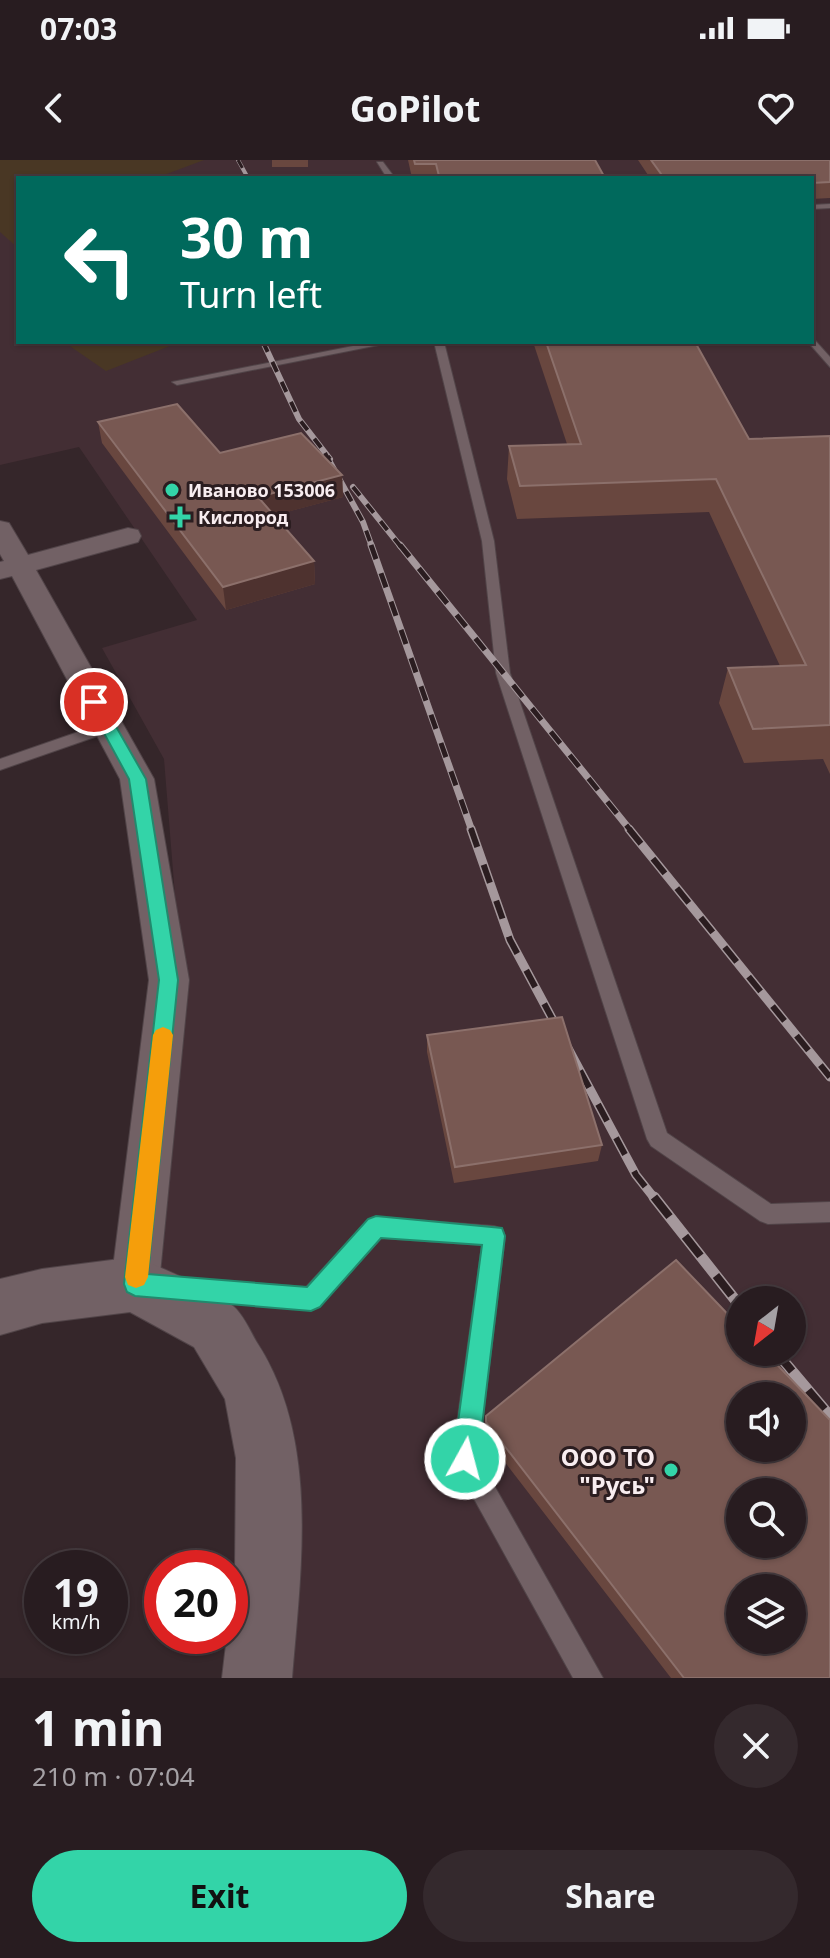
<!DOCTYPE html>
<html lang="en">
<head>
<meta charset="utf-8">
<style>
  :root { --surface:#281c20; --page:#34292d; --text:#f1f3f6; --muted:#a5a1a5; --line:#443a3e; --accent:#33d4a8 }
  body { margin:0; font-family:"Noto Sans",sans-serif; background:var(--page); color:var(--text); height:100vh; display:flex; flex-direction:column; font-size:30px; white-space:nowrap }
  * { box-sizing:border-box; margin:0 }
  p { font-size:26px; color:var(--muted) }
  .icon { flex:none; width:44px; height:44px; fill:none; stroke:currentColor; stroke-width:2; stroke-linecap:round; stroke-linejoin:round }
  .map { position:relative; height:1518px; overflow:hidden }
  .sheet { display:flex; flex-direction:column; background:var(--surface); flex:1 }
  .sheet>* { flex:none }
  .hud { position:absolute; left:16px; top:16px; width:798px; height:168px; border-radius:0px; box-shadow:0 2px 6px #0004,0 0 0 2px var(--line); background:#00695c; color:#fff; overflow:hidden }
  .needle { width:52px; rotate:211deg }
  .fabs { position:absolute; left:726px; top:1126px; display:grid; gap:16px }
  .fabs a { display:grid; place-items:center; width:80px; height:80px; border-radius:50%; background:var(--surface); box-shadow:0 2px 6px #0004,0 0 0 2px var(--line); font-size:40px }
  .speed { position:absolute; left:24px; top:1390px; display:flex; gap:16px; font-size:40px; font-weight:700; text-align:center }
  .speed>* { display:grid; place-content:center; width:104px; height:104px; border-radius:50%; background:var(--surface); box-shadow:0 2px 6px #0004,0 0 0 2px var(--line); line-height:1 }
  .speed small { font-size:20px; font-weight:400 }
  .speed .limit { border:12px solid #d22; background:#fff; color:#111 }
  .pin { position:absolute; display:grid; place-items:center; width:68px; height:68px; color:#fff; margin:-34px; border:4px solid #fff; border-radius:50%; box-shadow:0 2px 8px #0007 }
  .me { position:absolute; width:88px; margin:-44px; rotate:7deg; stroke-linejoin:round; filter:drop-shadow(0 0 6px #0008) }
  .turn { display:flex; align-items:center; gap:28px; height:168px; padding:0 32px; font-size:36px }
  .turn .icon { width:104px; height:104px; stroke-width:2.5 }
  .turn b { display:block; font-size:56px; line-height:68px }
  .round { display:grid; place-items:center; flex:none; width:84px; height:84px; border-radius:42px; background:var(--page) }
  .head { display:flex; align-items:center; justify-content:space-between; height:136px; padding:0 32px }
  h1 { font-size:48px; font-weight:700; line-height:60px }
  .button { display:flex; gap:16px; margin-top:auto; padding:16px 32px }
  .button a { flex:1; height:92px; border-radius:48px; background:var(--accent); color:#111; font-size:32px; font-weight:700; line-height:92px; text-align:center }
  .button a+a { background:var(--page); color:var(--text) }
  .status { display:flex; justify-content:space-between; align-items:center; height:56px; padding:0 40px; background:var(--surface); direction:ltr }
  .status svg { height:22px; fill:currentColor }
  header { display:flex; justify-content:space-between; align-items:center; height:104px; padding:0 32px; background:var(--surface); font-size:36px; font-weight:700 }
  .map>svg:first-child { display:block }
</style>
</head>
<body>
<div class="status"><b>07:03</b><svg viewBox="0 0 49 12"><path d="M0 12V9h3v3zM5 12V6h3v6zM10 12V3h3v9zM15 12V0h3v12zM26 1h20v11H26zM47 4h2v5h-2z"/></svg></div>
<header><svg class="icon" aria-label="back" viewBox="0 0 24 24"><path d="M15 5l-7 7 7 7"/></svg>GoPilot<svg class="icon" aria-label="heart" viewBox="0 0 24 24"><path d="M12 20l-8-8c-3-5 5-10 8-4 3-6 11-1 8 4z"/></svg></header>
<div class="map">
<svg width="830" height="1518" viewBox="0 0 830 1518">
  <rect width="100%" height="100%" fill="#35262a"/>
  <path fill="#432e34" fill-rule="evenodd" d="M0 0H830V1518H262L278 1301 147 1115 182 822 164 599 102 488 197 460 79 287 0 305ZM18 18H812V182H18ZM740 1140H792V1192H740ZM740 1236H792V1288H740ZM740 1332H792V1384H740ZM740 1428H792V1480H740Z"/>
  <path fill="#493724" d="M0 0H204L156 18H18V88L0 72Z
    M64 182H180L106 211Z"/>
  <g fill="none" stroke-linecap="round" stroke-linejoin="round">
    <g stroke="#514448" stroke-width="2">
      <path id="lane" d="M377 2H383L395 18H387Z
        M830 44V48L812 49V45Z
        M812 177 830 197V207L808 182H812Z
        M373 182H394L177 225 172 222Z
        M434 182H444L494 381 510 513 667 973 771 1044 830 1042V1062L768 1064 760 1061 651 986 647 979 496 513 482 381Z
        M107 562 115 567 112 571 0 610V599Z
        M376 1057 494 1066 502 1069 505 1076 478 1297 603 1518H573L452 1299 482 1085 381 1078 319 1147 311 1150 187 1140 179 1137 175 1129 179 1121 187 1118 306 1127 368 1060Z"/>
    </g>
    <g stroke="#514448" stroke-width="2">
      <path id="street" d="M0 361 9 363 28 395 128 368 138 370 141 376 138 382 36 410 154 619 189 820 159 1124 152 1141 135 1147 118 1141 111 1124 149 820 120 619 12 416 0 419V402L4 401 0 394Z"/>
    </g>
    <g stroke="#514448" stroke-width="2">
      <path id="secondary" d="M135 1097C162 1108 210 1128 233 1146 242 1153 250 1170 256 1181 320 1278 301 1408 292 1518H222L227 1476H230L235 1412 236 1298 225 1239 194 1187 130 1152 42 1163 0 1175V1119L42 1109Z"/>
    </g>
    <use href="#lane" fill="#726165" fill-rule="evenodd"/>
    <use href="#street" fill="#726165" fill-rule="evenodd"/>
    <use href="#secondary" fill="#726165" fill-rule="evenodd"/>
    <g stroke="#a5989c" stroke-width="4">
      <path id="rail-far4" d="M238 0 248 18"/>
    </g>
    <g stroke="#a5989c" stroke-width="6">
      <path id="rail-far3" d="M263 182 299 259 330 299
        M325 293 363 362 372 387
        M353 327 401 387"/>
    </g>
    <g stroke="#a5989c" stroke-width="7">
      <path id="rail-far2" d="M371 385 472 671
        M400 385 631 671"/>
    </g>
    <g stroke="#a5989c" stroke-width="9">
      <path id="rail-far1" d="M471 669 510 780 636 1015 655 1039
        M629 669 830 917"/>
    </g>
    <g stroke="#a5989c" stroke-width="11">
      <path id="rail" d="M654 1037 740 1146
        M776 1192 830 1256"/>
    </g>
    <use href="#rail-far4" stroke="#2b1d20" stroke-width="3" stroke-dasharray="9" stroke-linecap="butt"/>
    <use href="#rail-far3" stroke="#2b1d20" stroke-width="4" stroke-dasharray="11" stroke-linecap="butt"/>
    <use href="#rail-far2" stroke="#2b1d20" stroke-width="5" stroke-dasharray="15" stroke-linecap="butt"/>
    <use href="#rail-far1" stroke="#2b1d20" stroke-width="6" stroke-dasharray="19" stroke-linecap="butt"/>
    <use href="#rail" stroke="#2b1d20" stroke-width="8" stroke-dasharray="25" stroke-linecap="butt"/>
  </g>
  <path fill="#69473f" d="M272 0H308V7H272Z
    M408 0H595L605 18H412Z
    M638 0H830V38L812 39V18H650Z
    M533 182H695L749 279 830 276V614L823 599 744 603 719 543 728 508 780 506 709 352 517 359 507 319 509 286 567 284Z
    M98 262 220 293 342 315 343 337 275 355 314 401 315 424 226 450 102 283Z
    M427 875 602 985 598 1001 454 1023 427 892Z
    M486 1256 830 1518H671L484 1275Z"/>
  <path fill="#4e322f" d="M342 315 343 337 261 359 258 337Z
    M314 401 315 424 226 450 223 427Z"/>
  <path fill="#785852" stroke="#8c706b" stroke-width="2" fill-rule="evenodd" d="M414 0H595L605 18H489L488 15 439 16 436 4H415Z
    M651 0H830V22L812 23V18H664Z
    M546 182H695L749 279 830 276V565L753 569 728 508 806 505 716 319 520 326 509 286 581 284Z
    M177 244 220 293 301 273 342 315 258 337 314 401 223 427 98 262Z
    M562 857 602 985 455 1007 427 875Z
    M676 1100 740 1167V1192H765L830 1260V1518H684L486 1262V1256ZM740 1236H792V1288H740ZM740 1332H792V1384H740ZM740 1428H792V1480H740Z"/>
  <path fill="#33d4a8" stroke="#218a6d" stroke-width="2" d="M94 537 102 542 146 619 178 820 148 1114 307 1127 368 1059 376 1056 502 1068 505 1076 478 1299 474 1308 465 1312 456 1308 453 1299 482 1085 381 1078 320 1147 311 1151 135 1136 127 1132 124 1124 159 820 129 619 87 542Z"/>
  <path fill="#f59e0b" d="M163 867 170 870 173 875 148 1117 144 1125 136 1128 128 1125 125 1117 153 875 156 870Z"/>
  <g fill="#33d4a8" stroke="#2b1d20" stroke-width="3">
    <circle cx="172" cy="330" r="8"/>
    <path d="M176 345h8v8h8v8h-8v8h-8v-8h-8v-8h8z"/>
    <circle cx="671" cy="1310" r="8"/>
  </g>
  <g text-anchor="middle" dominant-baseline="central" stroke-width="6" stroke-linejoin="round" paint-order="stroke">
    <g font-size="18" font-weight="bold" fill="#f8edf0" stroke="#2b1d20" text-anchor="start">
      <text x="188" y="330">Иваново 153006</text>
      <text x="198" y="357">Кислород</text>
    </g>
    <g font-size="24" font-weight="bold" fill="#f8edf0" stroke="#2b1d20" text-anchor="end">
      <text x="655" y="1296">ООО ТО<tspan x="655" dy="28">"Русь"</tspan></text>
    </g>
  </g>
</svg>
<div class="fabs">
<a><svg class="needle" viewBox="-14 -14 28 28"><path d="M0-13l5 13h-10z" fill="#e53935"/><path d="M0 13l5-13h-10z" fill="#a5a1a5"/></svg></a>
<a><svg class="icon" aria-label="sound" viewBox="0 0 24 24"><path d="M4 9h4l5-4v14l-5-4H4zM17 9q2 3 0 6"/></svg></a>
<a><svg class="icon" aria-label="search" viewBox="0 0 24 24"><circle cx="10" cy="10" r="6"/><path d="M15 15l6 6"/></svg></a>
<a><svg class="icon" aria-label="layers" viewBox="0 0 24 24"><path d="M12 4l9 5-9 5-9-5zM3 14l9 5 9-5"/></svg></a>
</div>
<div class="speed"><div>19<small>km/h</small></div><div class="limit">20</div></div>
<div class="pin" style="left:94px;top:542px;background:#d93025"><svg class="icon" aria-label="arrive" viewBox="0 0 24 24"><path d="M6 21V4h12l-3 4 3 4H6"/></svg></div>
<svg class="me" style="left:465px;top:1299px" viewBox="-20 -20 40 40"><circle r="17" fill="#33d4a8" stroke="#fff" stroke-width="3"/><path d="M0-11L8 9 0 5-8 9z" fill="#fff"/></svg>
<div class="hud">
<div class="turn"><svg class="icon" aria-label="left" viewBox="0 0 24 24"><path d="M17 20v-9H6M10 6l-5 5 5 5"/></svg><div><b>30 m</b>Turn left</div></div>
</div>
</div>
<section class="sheet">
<div class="head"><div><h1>1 min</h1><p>210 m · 07:04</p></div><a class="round"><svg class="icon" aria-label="close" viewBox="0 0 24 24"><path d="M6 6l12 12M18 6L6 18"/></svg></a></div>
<div class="button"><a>Exit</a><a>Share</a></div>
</section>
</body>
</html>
